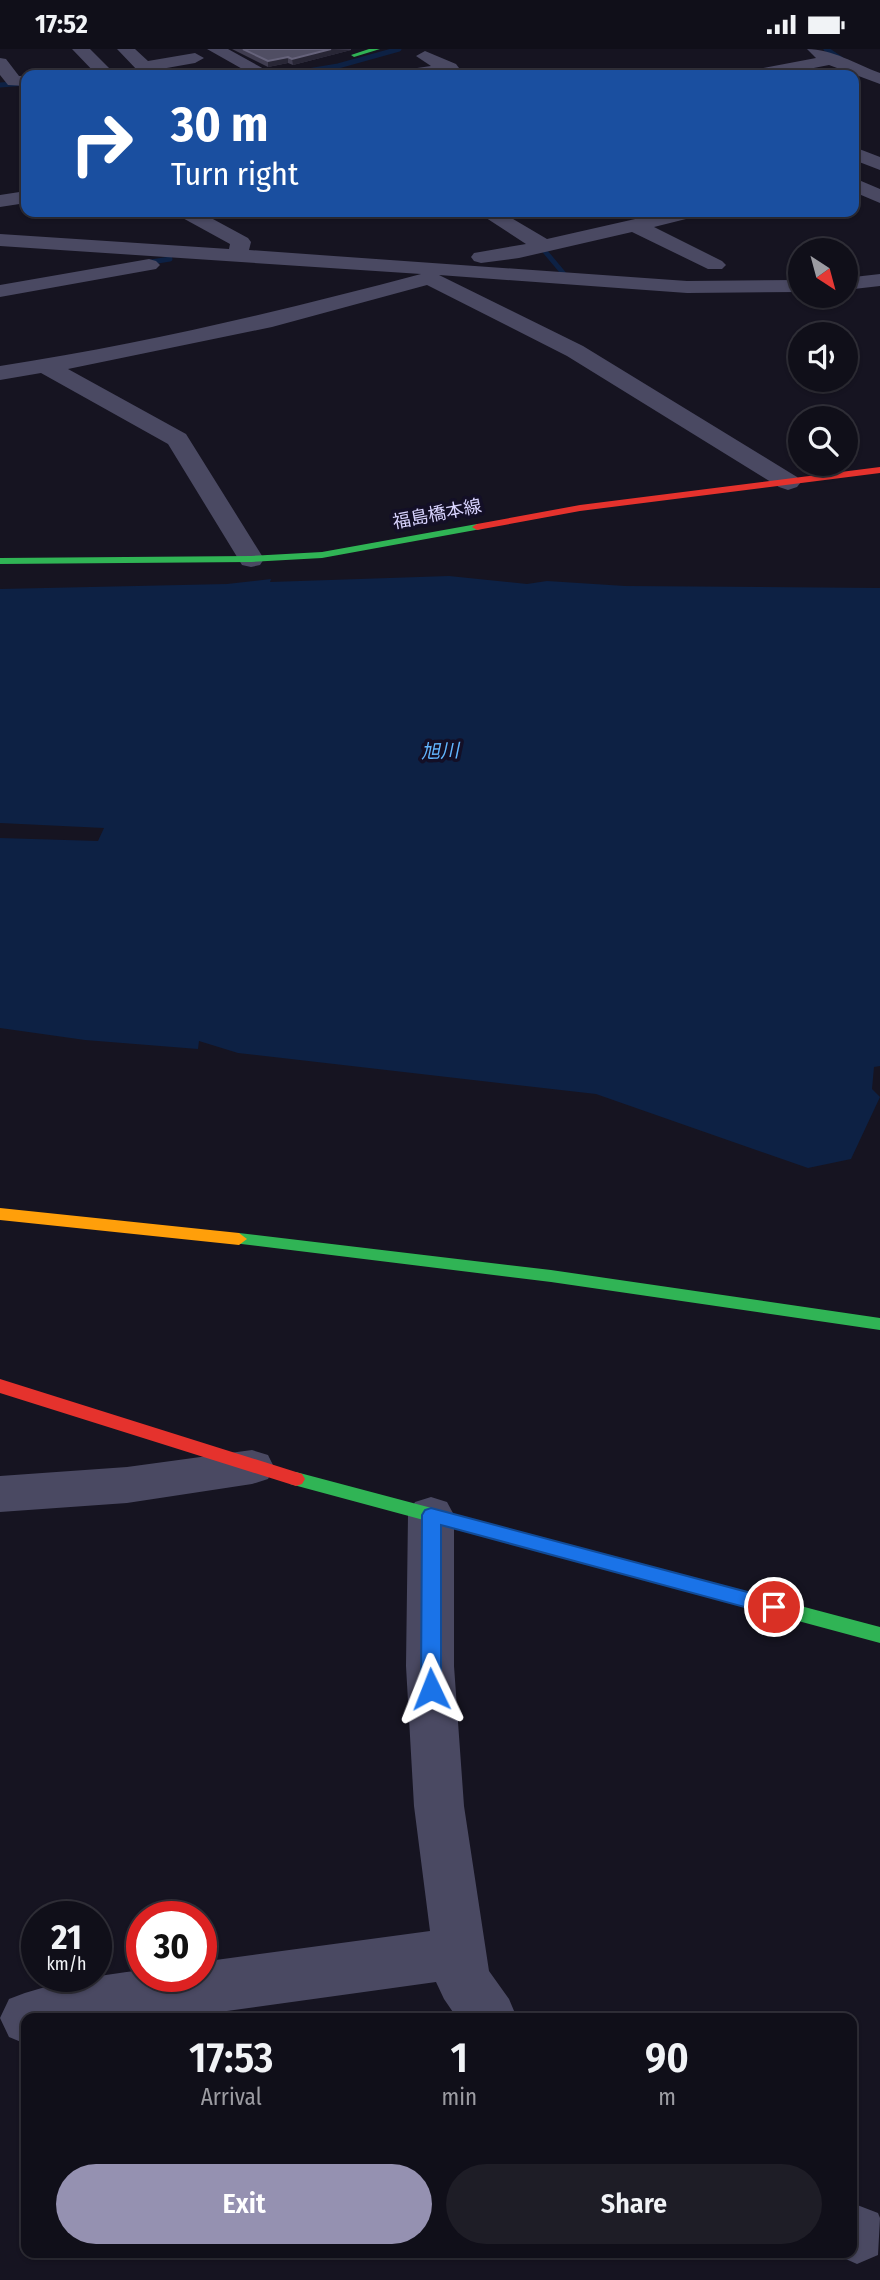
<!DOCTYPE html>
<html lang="en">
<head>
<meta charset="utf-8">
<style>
  :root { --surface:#100f19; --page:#1e1d26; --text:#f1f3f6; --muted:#9c9ca2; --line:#302f38; --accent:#9591b1 }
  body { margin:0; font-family:"Fira Sans Condensed","Noto Sans JP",sans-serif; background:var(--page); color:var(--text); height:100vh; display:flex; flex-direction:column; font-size:26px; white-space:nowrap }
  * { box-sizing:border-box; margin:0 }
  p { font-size:23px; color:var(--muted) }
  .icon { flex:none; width:38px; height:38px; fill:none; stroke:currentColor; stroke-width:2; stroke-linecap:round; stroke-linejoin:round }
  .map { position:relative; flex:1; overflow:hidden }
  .drawer { position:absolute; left:21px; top:1964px; width:836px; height:245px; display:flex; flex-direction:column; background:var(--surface); border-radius:14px; box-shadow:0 2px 5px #0004,0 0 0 2px var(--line) }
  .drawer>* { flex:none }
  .guide { position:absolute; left:21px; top:21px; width:838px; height:147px; border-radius:14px; box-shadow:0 2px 5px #0004,0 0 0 2px var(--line); background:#1a4fa0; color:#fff; overflow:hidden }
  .needle { width:46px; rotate:144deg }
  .fabs { position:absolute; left:788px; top:189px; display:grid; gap:14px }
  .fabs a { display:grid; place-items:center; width:70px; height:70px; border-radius:50%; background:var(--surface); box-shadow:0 2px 5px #0004,0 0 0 2px var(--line); font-size:35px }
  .speed { position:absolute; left:21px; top:1852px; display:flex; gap:14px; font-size:35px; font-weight:700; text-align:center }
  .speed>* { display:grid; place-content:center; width:91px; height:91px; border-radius:50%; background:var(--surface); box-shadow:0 2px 5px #0004,0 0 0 2px var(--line); line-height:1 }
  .speed small { font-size:18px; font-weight:400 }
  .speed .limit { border:10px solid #d22; background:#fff; color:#111 }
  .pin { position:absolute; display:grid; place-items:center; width:60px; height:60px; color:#fff; margin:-30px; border:4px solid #fff; border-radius:50%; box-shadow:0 2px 7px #0007 }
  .me { position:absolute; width:77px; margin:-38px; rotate:358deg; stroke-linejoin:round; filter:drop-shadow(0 0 5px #0008) }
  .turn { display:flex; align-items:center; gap:24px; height:147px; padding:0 35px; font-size:32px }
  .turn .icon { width:91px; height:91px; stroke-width:2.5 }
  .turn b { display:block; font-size:49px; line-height:60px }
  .eta { display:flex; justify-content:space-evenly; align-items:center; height:119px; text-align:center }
  .eta b { font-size:42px; font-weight:600; line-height:49px }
  .primary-button { display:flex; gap:14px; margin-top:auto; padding:14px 35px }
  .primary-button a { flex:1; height:80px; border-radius:42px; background:var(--accent); color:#fff; font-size:28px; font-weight:600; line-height:80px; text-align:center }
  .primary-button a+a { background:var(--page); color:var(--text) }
  .status { display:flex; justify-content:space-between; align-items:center; height:49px; padding:0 35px; background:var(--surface); direction:ltr }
  .status svg { height:19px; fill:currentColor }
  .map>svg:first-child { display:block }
</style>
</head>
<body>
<div class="status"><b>17:52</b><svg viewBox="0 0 49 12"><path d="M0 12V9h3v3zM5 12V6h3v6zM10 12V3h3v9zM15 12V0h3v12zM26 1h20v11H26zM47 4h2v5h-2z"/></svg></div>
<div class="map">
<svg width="880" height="2231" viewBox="0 0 880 2231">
  <rect width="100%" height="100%" fill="#161421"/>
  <path fill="#0d2144" d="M449 527 527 535 547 532 625 537 880 539V1017L874 1018 872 1040 880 1048 851 1110 808 1119 596 1045 238 1004 199 992 198 1000 85 991 0 979V789L98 792 104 779 0 774V540L227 535 271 530 270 533Z"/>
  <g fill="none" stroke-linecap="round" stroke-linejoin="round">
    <path stroke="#0d2144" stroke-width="5" d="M826 0 841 10
      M284 26 338 17 399 0
      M0 36 26 34
      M543 200 564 225
      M145 214 170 210"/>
    <path fill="#4a4962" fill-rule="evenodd" d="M72 0H90L116 26H97Z
      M117 0H135L148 12 195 4 204 9 195 14 144 23 138 22Z
      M207 0H228L275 26H253Z
      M807 0C832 0 856 15 880 24V35L829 16 778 26H744L753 21 816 9Z
      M425 2 456 15 459 19 456 23 436 26H393L396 22 431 17 416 7Z
      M0 9 6 10 19 27H26V37L8 36 0 26Z
      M854 98 880 108V121L854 111Z
      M854 129 880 140V154L854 143Z
      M26 142V154L0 158V146Z
      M176 163H200L248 189 251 193 249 201 687 232 800 231V243L687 244 439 226 583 297 797 428 801 433 797 438 788 441 779 438 567 307 427 236 272 278 68 320 186 385 264 510 260 516 251 518 242 516 168 395 41 324 0 331V317C142 295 282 262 421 225L0 197V185L229 200 230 195 179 167Z
      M477 163H501L547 190 666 163H701L698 167 654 178 722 212 726 216 722 220H708L632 183 519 209 481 214 474 212 471 208 474 204 526 195Z
      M149 210 156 212 160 216 156 220 0 248V236Z
      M880 225V237L845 241V229Z
      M252 1401 268 1406 274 1418 268 1430 252 1435 127 1454 0 1463V1427L127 1418Z
      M431 1448 447 1453 454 1466V1617L464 1757 489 1922 509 1950 517 1969H457L444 1950 436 1933 176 1969H26V1995L9 1988 0 1969 9 1950C51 1933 96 1927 142 1921V1927H201V1913L430 1882 414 1757 406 1617 408 1466 415 1453Z
      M852 2154 878 2164 880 2169 878 2206 857 2215 830 2203H852Z"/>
    <path fill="#30b455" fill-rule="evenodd" d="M369 0H380L354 8 351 6Z
      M477 475 482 478 481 480 322 509 251 513 0 515V509L251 507 322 503Z
      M239 1184 551 1221 880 1269V1281L551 1233 233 1194 231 1190Z
      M296 1423 880 1578V1594L290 1435 287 1430 290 1425Z"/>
    <path fill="#ff9f0a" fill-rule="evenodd" d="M0 1159 239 1184 247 1190 239 1196 0 1171Z"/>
    <path fill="#e5322d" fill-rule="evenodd" d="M880 418V424L580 462 477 481 472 478 477 475 580 456Z
      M0 1330 296 1423 302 1425 305 1430 302 1435 296 1437 0 1344Z"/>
  </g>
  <path fill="#403d50" d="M232 0H351V1L293 16 288 14 268 18Z"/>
  <path fill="#282635" d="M331 0 351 1 293 16 292 10Z
    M288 8V14L268 18V12Z"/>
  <path fill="#504e63" stroke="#66637b" stroke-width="2" d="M243 0H331L292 10 288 8 268 12Z"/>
  <path fill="#1a73e8" stroke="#114b97" stroke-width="2" d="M431 1459 774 1550 781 1552 784 1558 781 1564 774 1566 441 1476V1640L438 1646 431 1649 424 1646 421 1640 422 1466 425 1461Z"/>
  <g text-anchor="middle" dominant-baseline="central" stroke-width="7" stroke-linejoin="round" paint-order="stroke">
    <g font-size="18" fill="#d9d4ff" stroke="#130f26">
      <text transform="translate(437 465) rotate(-11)">福島橋本線</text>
    </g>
    <g font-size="19" font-style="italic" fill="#62b6ff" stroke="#130f26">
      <text transform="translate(440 702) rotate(-2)">旭川</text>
    </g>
  </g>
</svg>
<div class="fabs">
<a><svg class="needle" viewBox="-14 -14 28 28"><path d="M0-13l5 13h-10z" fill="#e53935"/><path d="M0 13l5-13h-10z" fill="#9c9ca2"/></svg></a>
<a><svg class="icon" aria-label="sound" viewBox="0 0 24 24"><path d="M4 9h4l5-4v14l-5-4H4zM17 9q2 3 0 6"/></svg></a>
<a><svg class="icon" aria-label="search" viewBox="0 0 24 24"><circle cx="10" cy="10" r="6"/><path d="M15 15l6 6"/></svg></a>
</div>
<div class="speed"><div>21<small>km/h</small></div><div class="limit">30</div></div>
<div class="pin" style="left:774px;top:1558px;background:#d93025"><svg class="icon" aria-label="arrive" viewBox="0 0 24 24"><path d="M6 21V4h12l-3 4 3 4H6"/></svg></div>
<svg class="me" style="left:431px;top:1640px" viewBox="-20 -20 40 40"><path d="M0-17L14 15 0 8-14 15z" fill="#1a73e8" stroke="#fff" stroke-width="4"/></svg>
<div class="guide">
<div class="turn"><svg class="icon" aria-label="right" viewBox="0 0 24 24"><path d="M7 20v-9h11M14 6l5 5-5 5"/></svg><div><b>30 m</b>Turn right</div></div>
</div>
<section class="drawer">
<div class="eta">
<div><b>17:53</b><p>Arrival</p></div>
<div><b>1</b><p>min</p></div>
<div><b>90</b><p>m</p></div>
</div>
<div class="primary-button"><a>Exit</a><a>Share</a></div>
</section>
</div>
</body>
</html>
